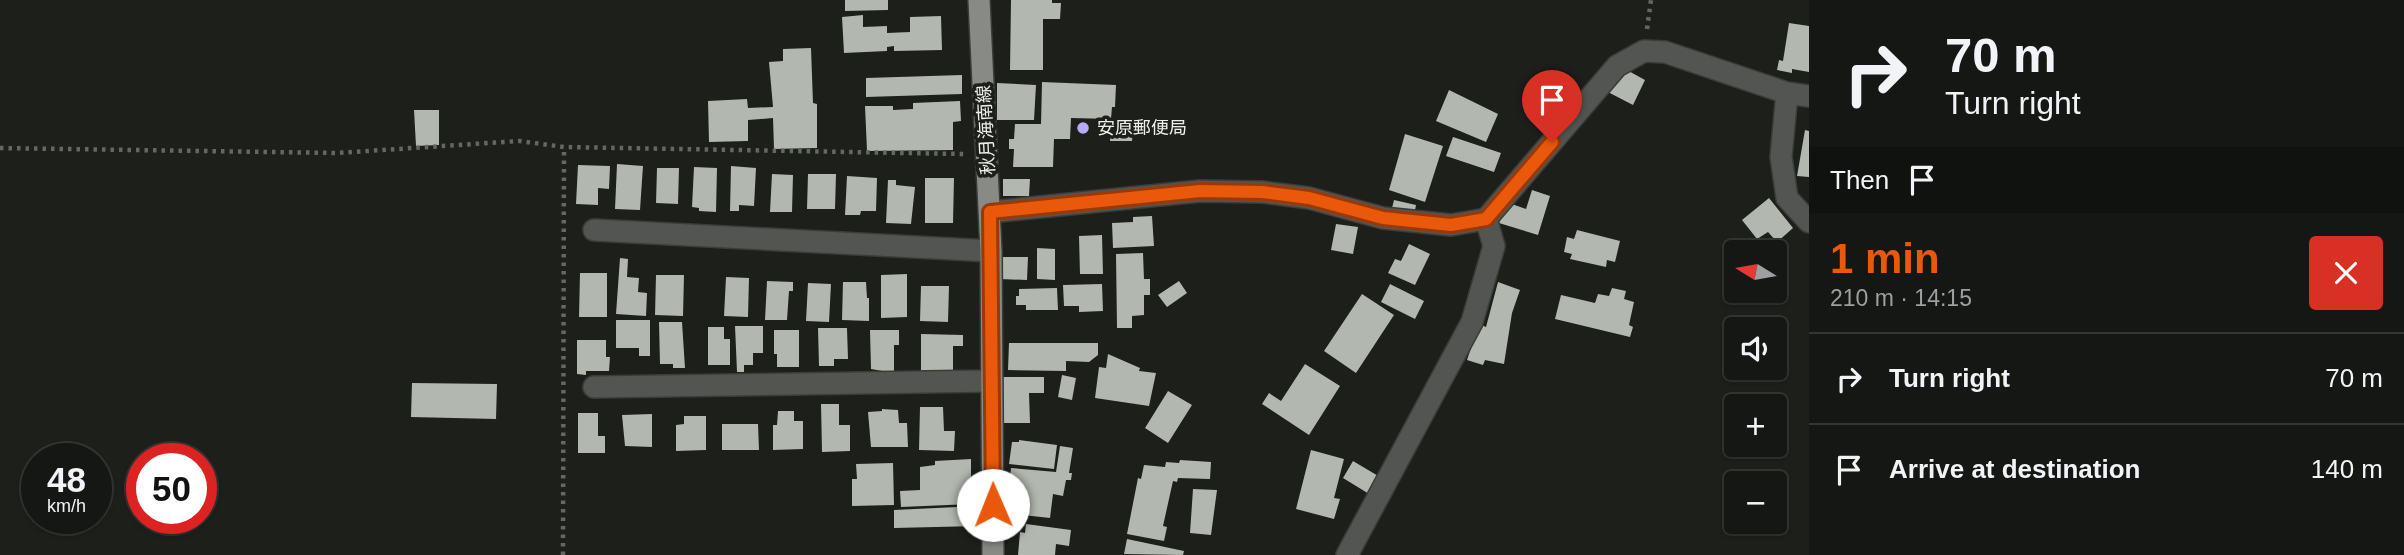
<!DOCTYPE html>
<html lang="en">
<head>
<meta charset="utf-8">
<style>
  :root { --surface:#151714; --page:#1e201d; --text:#f1f3f6; --muted:#9d9fa0; --line:#343634; --accent:#ea580c }
  body { margin:0; font-family:Helvetica,"Noto Sans JP",sans-serif; background:var(--page); color:var(--text); height:100vh; display:flex; flex-direction:column; font-size:26px; white-space:nowrap }
  * { box-sizing:border-box; margin:0 }
  p { font-size:23px; color:var(--muted) }
  .icon { flex:none; width:38px; height:38px; fill:none; stroke:currentColor; stroke-width:2; stroke-linecap:round; stroke-linejoin:round }
  .map { position:relative; flex:1; overflow:hidden }
  .details { display:flex; flex-direction:column; background:var(--surface); width:595px }
  .details>* { flex:none }
  .guide { background:#151714; color:var(--text); overflow:hidden }
  .needle { width:46px; rotate:281deg }
  .controls { position:absolute; left:1724px; top:240px; display:grid; gap:14px }
  .controls a { display:grid; place-items:center; width:63px; height:63px; border-radius:7px; background:var(--surface); box-shadow:0 2px 5px #0004,0 0 0 2px var(--line); font-size:35px }
  .speed { position:absolute; left:21px; top:443px; display:flex; gap:14px; font-size:35px; font-weight:700; text-align:center }
  .speed>* { display:grid; place-content:center; width:91px; height:91px; border-radius:50%; background:var(--surface); box-shadow:0 2px 5px #0004,0 0 0 2px var(--line); line-height:1 }
  .speed small { font-size:18px; font-weight:400 }
  .speed .limit { border:10px solid #d22; background:#fff; color:#111 }
  .pin { position:absolute; display:grid; place-items:center; width:60px; height:60px; color:#fff; margin:-72px -30px; border-radius:50% 50% 50% 0; rotate:-45deg; box-shadow:0 0 7px #0007 }
  .pin .icon { rotate:45deg }
  .me { position:absolute; width:77px; margin:-38px; rotate:359deg; stroke-linejoin:round; filter:drop-shadow(0 0 5px #0008) }
  .turn { display:flex; align-items:center; gap:24px; height:147px; padding:0 21px; font-size:32px }
  .turn .icon { width:91px; height:91px; stroke-width:2.5 }
  .turn b { display:block; font-size:49px; line-height:60px }
  .then { display:flex; align-items:center; height:66px; padding:0 21px; background:#0003; gap:14px; font-size:26px }
  .round { display:grid; place-items:center; flex:none; width:74px; height:74px; border-radius:7px; background:var(--page) }
  .headline { display:flex; align-items:center; justify-content:space-between; height:119px; padding:0 21px }
  h1 { font-size:42px; font-weight:800; line-height:52px; color:var(--accent) }
  ul { padding:0; list-style:none }
  li { display:flex; align-items:center; gap:21px; height:91px; padding:0 21px; border-top:2px solid var(--line) }
  li div { flex:1 }
  li b { display:block; font-size:26px }
  li em { font-style:normal }
  main { display:flex; flex:1; min-height:0 }
  .map>svg:first-child { display:block }
</style>
</head>
<body>
<main>
<div class="map">
<svg width="1809" height="555" viewBox="0 0 1809 555">
  <rect width="100%" height="100%" fill="#1c1f1a"/>
  <path fill="#b2b7af" d="M845 0H888V10L845 11Z
    M1011 0H1052V3H1061L1060 19H1043V70H1010Z
    M863 15V27L887 26V33L910 32V17L941 16 942 50 894 51V46L887 47V51L844 53 842 17Z
    M1789 23 1809 26V72L1792 69V73L1777 70 1779 60 1783 61Z
    M811 48 813 103 817 104V148L774 149 773 118 748 120V141L709 142 708 101 747 99 748 108 773 107 769 62 783 61V49Z
    M1625 69 1645 80 1633 105 1604 90Z
    M962 75V94L866 97V78Z
    M1042 82 1116 85 1115 107H1112L1111 119 1071 118 1070 139H1054L1053 167H1013L1014 149H1009V139H1014L1015 124H1041Z
    M997 83 1036 85 1034 120H997Z
    M1449 90 1498 114 1486 142 1436 121Z
    M960 101 961 121 953 122V150L867 151 865 106H893V110L913 109V103Z
    M414 110H439V145L416 146Z
    M1111 121 1134 122 1132 141H1110Z
    M1805 130 1809 131V177L1797 176Z
    M1405 134 1443 146 1425 202 1389 190Z
    M1453 137 1501 153 1494 172 1446 156Z
    M617 164 643 166 640 210 615 209Z
    M578 165 610 166 609 189 598 188V205L576 204Z
    M731 166 756 168 754 206 739 205V211H730Z
    M694 167 717 168 716 212 699 211V208L692 207Z
    M657 168H679L678 204 656 203Z
    M772 174 793 175 792 212H770Z
    M808 174H836L835 209H807Z
    M847 176 877 178 876 211H861L860 215H845Z
    M925 178H954L953 223H925Z
    M1003 179H1030L1029 196H1003Z
    M888 180H896V185L915 187 911 224 886 223Z
    M1532 190 1550 196 1538 235 1499 223 1506 202 1526 209Z
    M1769 198 1793 228 1777 242 1768 232 1757 239 1742 220Z
    M1394 200 1416 205 1413 221 1390 216Z
    M1152 216 1154 246 1113 248 1112 223 1133 222V217Z
    M1336 224 1358 227 1353 254 1331 250Z
    M1577 230 1620 241 1615 262 1607 260 1606 267 1570 259 1572 254 1564 252 1567 237 1574 239Z
    M1102 235 1103 274H1080L1079 236Z
    M1409 244 1430 254 1415 285 1388 273 1395 259 1401 261Z
    M1037 248 1055 249V280L1037 279Z
    M1143 253 1144 279H1150V295H1144V315L1132 316V328H1117L1116 254Z
    M999 257H1028L1027 280 999 279Z
    M620 258 628 259 627 277 639 278 638 292 647 293 646 316 616 314Z
    M580 273H607V317H579Z
    M907 274V317L881 318V275Z
    M656 275H684L683 316 655 315Z
    M726 277 749 278 748 317 724 316Z
    M767 281 793 282V291H789L787 320H765Z
    M1179 281 1187 293 1167 307 1158 295Z
    M843 282H866L867 298H869V321L842 320Z
    M1498 282 1520 290 1512 313 1504 364 1485 360 1483 365 1467 360 1479 324 1486 327Z
    M808 283 831 284 829 322 806 321Z
    M1102 284 1103 311 1079 312V306H1064L1063 285Z
    M1390 284 1424 301 1415 319 1381 302Z
    M921 286H949L948 322 920 321Z
    M1057 288 1058 310H1026V305H1016V296H1019V289Z
    M1612 288 1626 291 1624 299 1634 302 1629 325 1633 327 1630 337 1555 319 1561 295 1595 303 1598 294 1609 296Z
    M1362 294 1394 315 1356 373 1324 351Z
    M616 320H650V356H639V348H616Z
    M659 322H682L685 368H673V364H660Z
    M735 326H763V353H753V365H744V372H737Z
    M708 327H724V339H730V365H708Z
    M818 328H847L848 359H834V366H819Z
    M774 330H799V367H777V354H774Z
    M870 330H899V345H894V373L871 369Z
    M921 334 963 335V346H953V372L921 371Z
    M577 340H606V357H610L609 371H586V375L577 374Z
    M1009 343H1098V355L1089 362 1066 361V371L1008 370Z
    M1108 354 1140 368 1139 371 1156 373 1149 406 1095 398 1099 367 1106 368Z
    M1305 364 1340 386 1309 435 1262 404 1269 393 1281 401Z
    M1062 375 1076 378 1072 400 1058 397Z
    M1003 377H1044V393H1029L1030 423H1004Z
    M412 383 497 384 496 419 411 417Z
    M1168 391 1192 405 1168 443 1145 428Z
    M821 404H839V425H850V451L822 452Z
    M920 407H943L944 431H955L954 451 919 450Z
    M882 409 898 410 899 423H907L908 447H871L868 412 882 411Z
    M778 411H794V421H803V449L773 450V425H777Z
    M578 413H598V436H605V453H578Z
    M652 414V447L625 446 622 415Z
    M684 416H706V450L676 451V425L684 424Z
    M722 424H758L759 450H722Z
    M1019 440 1057 445 1054 469 1009 464 1012 442H1019Z
    M1060 446 1073 448 1069 473H1072L1071 480H1066L1063 496 1053 494 1050 518 1006 513 1011 468 1056 472Z
    M1311 450 1344 459 1334 498 1340 499 1334 519 1296 509Z
    M971 459V504L901 507 900 491 920 490V467L935 465V461Z
    M1180 460 1211 462 1210 479 1178 478 1177 482 1173 481 1163 526 1167 527 1164 541 1127 534 1138 478 1141 479 1144 465 1165 467 1166 462 1179 463Z
    M1353 461 1385 480 1374 497 1343 478Z
    M893 463 894 505 852 506V479H857L856 464Z
    M1193 489 1217 490 1211 535 1190 533Z
    M978 506V526L894 528V510Z
    M1026 524 1071 530 1069 546 1056 544 1055 555H1018L1020 532 1025 533Z
    M1127 539 1184 551 1183 555 1124 554Z"/>
  <g fill="none" stroke-linecap="round" stroke-linejoin="round">
    <g stroke="#393c37" stroke-width="24">
      <path id="minor" d="M1787 93 1781 157 1787 198 1809 222
        M990 212 1200 191 1262 192 1309 198 1383 218 1451 225 1486 219 1617 66 1644 51 1665 52 1787 93 1809 96
        M594 230 991 251
        M594 387 991 381
        M1347 555 1472 322 1494 246 1486 219"/>
    </g>
    <g stroke="#393c37" stroke-width="24">
      <path id="major" d="M979 0 991 251 993 555"/>
    </g>
    <path stroke="#656763" stroke-width="4.5" stroke-dasharray="3.5 5" stroke-linecap="butt" d="M1647 29 1651 0
      M0 148 337 153 519 141 564 147 964 154
      M563 555 564 147"/>
    <use href="#minor" stroke="#535552" stroke-width="21"/>
    <use href="#major" stroke="#888b85" stroke-width="21"/>
  </g>
  <g fill="none" stroke-linecap="round" stroke-linejoin="round">
    <g stroke="#983908" stroke-width="18">
      <path id="route" d="M993 505 990 212 1200 191 1262 192 1309 198 1383 218 1451 225 1486 219 1552 142"/>
    </g>
    <use href="#route" stroke="#ea580c" stroke-width="12"/>
  </g>
  <circle fill="#b7abf8" stroke="#1c1f1a" stroke-width="2.5" cx="1083" cy="128" r="7"/>
  <g text-anchor="middle" dominant-baseline="central" stroke-width="7" stroke-linejoin="round" paint-order="stroke">
    <g font-size="18" fill="#edefeb" stroke="#1c1f1a" text-anchor="start">
      <text x="1097" y="128">安原郵便局</text>
    </g>
    <g font-size="18" fill="#edefeb" stroke="#1c1f1a">
      <text transform="translate(986 130) rotate(-93)">秋月海南線</text>
    </g>
  </g>
</svg>
<div class="controls">
<a><svg class="needle" viewBox="-14 -14 28 28"><path d="M0-13l5 13h-10z" fill="#e53935"/><path d="M0 13l5-13h-10z" fill="#9d9fa0"/></svg></a>
<a><svg class="icon" aria-label="sound" viewBox="0 0 24 24"><path d="M4 9h4l5-4v14l-5-4H4zM17 9q2 3 0 6"/></svg></a>
<a>+</a>
<a>−</a>
</div>
<div class="speed"><div>48<small>km/h</small></div><div class="limit">50</div></div>
<div class="pin" style="left:1552px;top:142px;background:#d93025"><svg class="icon" aria-label="arrive" viewBox="0 0 24 24"><path d="M6 21V4h12l-3 4 3 4H6"/></svg></div>
<svg class="me" style="left:993px;top:505px" viewBox="-20 -20 40 40"><circle r="19" fill="#fff"/><path d="M0-13L10 11 0 6-10 11z" fill="#ea580c"/></svg>
</div>
<section class="details">
<div class="guide">
<div class="turn"><svg class="icon" aria-label="right" viewBox="0 0 24 24"><path d="M7 20v-9h11M14 6l5 5-5 5"/></svg><div><b>70 m</b>Turn right</div></div>
<div class="then">Then<svg class="icon" aria-label="arrive" viewBox="0 0 24 24"><path d="M6 21V4h12l-3 4 3 4H6"/></svg></div>
</div>
<div class="headline"><div><h1>1 min</h1><p>210 m · 14:15</p></div><a class="round" style="background:#d93025;color:#fff"><svg class="icon" aria-label="close" viewBox="0 0 24 24"><path d="M6 6l12 12M18 6L6 18"/></svg></a></div>
<ul>
<li><svg class="icon" aria-label="right" viewBox="0 0 24 24"><path d="M7 20v-9h11M14 6l5 5-5 5"/></svg><div><b>Turn right</b></div><em>70 m</em></li>
<li><svg class="icon" aria-label="arrive" viewBox="0 0 24 24"><path d="M6 21V4h12l-3 4 3 4H6"/></svg><div><b>Arrive at destination</b></div><em>140 m</em></li>
</ul>
</section>
</main>
</body>
</html>
